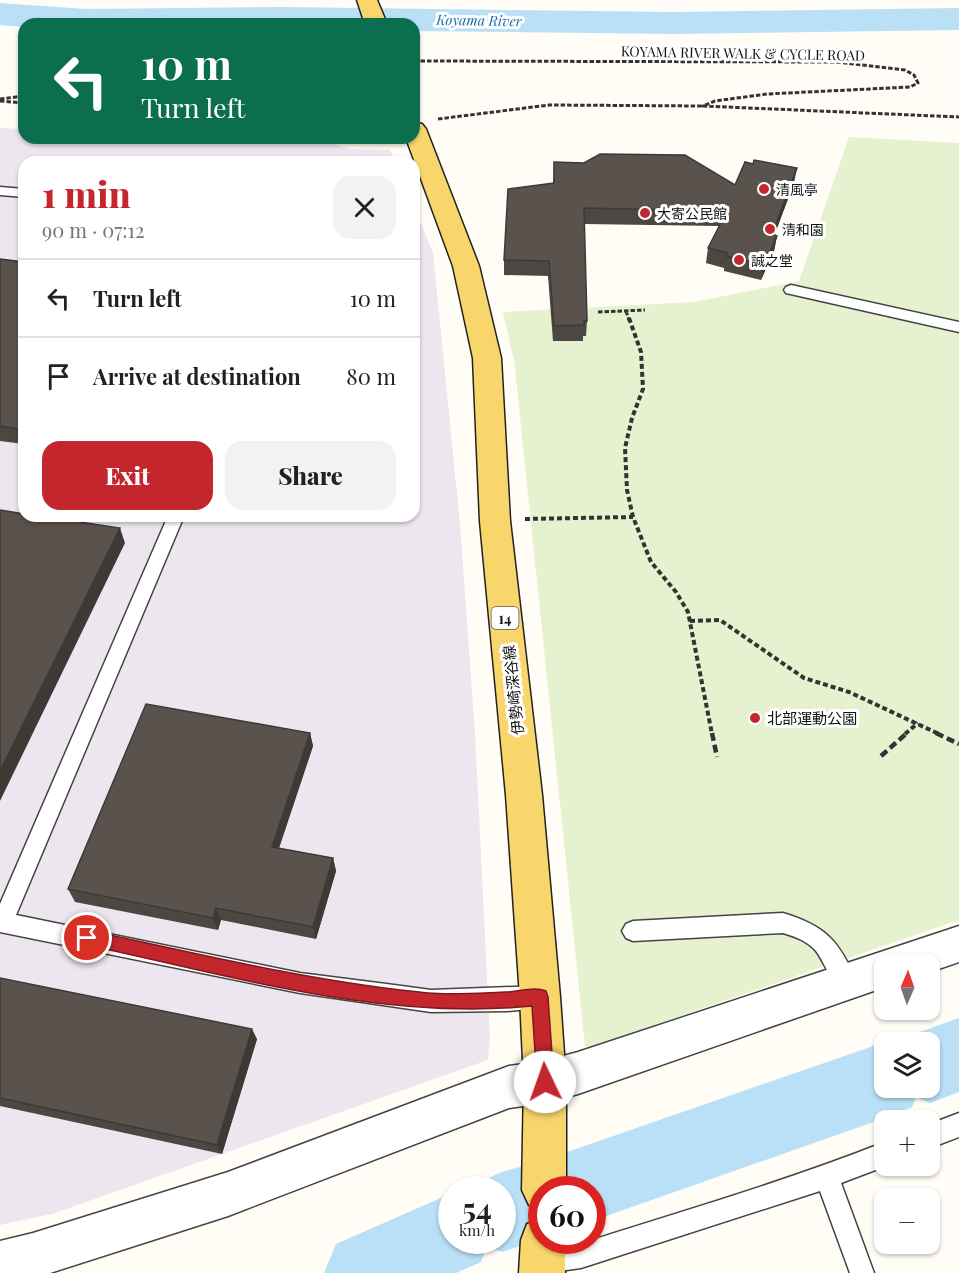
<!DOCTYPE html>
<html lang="en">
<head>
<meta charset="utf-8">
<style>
  :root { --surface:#fff; --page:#f2f2f2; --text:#202124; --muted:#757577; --line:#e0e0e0; --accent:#c4262e }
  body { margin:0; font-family:"Playfair Display","Noto Sans JP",serif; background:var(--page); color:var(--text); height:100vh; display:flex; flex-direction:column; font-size:22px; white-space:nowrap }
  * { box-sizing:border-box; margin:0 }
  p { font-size:20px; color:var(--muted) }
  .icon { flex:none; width:33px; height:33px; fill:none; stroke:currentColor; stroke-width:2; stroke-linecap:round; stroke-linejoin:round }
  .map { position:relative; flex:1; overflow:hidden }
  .sheet { position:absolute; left:18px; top:156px; width:402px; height:366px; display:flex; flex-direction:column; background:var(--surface); border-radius:18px; box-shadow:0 2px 4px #0004 }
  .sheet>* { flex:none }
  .banner { position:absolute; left:18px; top:18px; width:402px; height:126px; border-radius:18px; box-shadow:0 2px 4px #0004; background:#0b6e4f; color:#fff; overflow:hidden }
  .needle { width:39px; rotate:2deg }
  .buttons { position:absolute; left:874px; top:954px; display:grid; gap:12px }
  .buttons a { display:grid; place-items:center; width:66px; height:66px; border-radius:12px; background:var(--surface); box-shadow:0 2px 4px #0004; font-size:30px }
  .speed { position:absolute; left:438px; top:1176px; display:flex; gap:12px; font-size:30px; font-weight:700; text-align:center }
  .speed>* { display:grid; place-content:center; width:78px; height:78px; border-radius:50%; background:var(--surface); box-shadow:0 2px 4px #0004; line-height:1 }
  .speed small { font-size:15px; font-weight:400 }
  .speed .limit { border:9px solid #d22; background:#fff; color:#111 }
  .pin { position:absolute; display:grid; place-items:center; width:51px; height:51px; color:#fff; margin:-26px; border:3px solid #fff; border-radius:50%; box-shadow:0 2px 6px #0007 }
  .me { position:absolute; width:66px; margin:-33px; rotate:357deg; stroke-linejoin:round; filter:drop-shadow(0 0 4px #0008) }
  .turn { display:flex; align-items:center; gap:21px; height:126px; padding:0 24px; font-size:27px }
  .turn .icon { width:78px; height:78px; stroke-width:2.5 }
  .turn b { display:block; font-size:42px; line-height:51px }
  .round { display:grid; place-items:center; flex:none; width:63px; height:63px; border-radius:18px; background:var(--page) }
  .summary { display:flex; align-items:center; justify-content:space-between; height:102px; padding:0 24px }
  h1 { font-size:36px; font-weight:800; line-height:45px; color:var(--accent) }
  .primary-button { display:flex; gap:12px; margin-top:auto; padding:12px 24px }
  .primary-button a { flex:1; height:69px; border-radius:18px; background:var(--accent); color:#fff; font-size:24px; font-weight:800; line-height:69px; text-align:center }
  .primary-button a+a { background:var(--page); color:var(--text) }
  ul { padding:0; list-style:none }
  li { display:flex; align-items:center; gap:18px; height:78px; padding:0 24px; border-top:2px solid var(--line) }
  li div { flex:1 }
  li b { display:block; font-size:22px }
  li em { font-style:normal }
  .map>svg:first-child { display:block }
</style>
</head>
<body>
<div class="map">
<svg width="959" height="1273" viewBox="0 0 959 1273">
  <rect width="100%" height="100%" fill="#fffdf5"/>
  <path fill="#eee6ef" d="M0 128 24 129V138H314L349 149 390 150 395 162H24V516H414V207L433 253 460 524 475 733 490 1038 488 1060 52 1214 0 1225Z"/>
  <path fill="#e6f2cf" d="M849 137 959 143V920L593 1046H585L517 388 514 361 503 312 694 302 799 281Z"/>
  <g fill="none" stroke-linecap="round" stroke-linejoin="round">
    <path fill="#b9e0f7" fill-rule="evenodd" d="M0 3 85 9 281 7 673 12 959 8V30L673 34 414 31V24H24V27L0 25Z
      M959 1018V1092L930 1103 916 1097 912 1107 885 1118 592 1221V1190H542V1239L502 1252 487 1246 481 1262 456 1273H324L336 1244 452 1193V1240H502V1190H471L474 1184 502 1172 544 1160 885 1042V1088H930V1042H902L903 1038Z"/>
    <g stroke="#444" stroke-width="3">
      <path id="service" d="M0 187 24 189V197L0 195Z
        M791 285 959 322V332L786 293 784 290 786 287Z
        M168 516H184L16 915 300 973 394 985 431 990 540 986 548 990 551 997 548 1004 540 1008 507 1011 431 1012 300 993 0 932V904Z
        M783 913C826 926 839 941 857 982L854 989 846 992C831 986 826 964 816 951 807 941 796 937 783 933L633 941 626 938 622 931 626 924 633 921Z
        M959 1113V1137L930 1148V1124Z
        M885 1142 886 1166 841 1183 874 1273H850L820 1191 581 1268 545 1273 534 1270 531 1261 534 1252C553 1245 574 1246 592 1240 690 1209 789 1180 885 1142Z"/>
    </g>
    <g stroke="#444" stroke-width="3">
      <path id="minor" d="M959 926V962L930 972V964H885V987L578 1094 545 1103 509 1108 228 1216 50 1273H0V1241L33 1233 228 1172 509 1066 545 1061 578 1052Z"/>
    </g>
    <g stroke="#222" stroke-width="3">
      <path id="primary" d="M357 0H377L387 24H365Z
        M414 122 422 124 426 129 479 266 501 358 510 521 542 795 560 997 566 1082V1190H542V1211L529 1205 522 1190 524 1082 520 997 506 795 480 521 473 358 453 266 406 138H414Z
        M542 1218V1240H565V1273H519L521 1240 527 1224Z"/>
    </g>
    <path stroke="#333" stroke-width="3" stroke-dasharray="4.5 2" stroke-linecap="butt" d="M414 61 836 62 905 70 914 75 918 83 910 87 767 94 715 101 703 106 959 117
      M0 99 24 96
      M0 101 24 103
      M438 119 549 105 703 106
      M626 311 629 320
      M598 312 645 310"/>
    <path stroke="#333" stroke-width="4" stroke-dasharray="5 3" stroke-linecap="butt" d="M629 318 641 352 643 389 632 418 625 448 627 490 633 517 651 562 676 592 688 612 712 734
      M525 519 633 517
      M690 621 720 620 804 678 849 692 939 734
      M905 734 918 723"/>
    <path stroke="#333" stroke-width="4.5" stroke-dasharray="8 4" stroke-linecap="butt" d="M712 733 717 757
      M936 733 959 744
      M881 756 907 733"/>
    <use href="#service" fill="#fff" fill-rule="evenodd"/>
    <use href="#minor" fill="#fff" fill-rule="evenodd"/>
    <use href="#primary" fill="#f9d66b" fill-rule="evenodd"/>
  </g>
  <path fill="#4d4742" d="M554 162 735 185 794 183 774 235 777 236 774 251 761 280 724 271V268L706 263 708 248 719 226 584 224 587 321 586 336H583V341H553L548 276 504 275V260L553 183Z
    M0 259 24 262V444L0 441Z
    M310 733 313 746 279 848 333 858 336 871 316 939 221 920 218 930 75 902 68 889Z
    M0 978 257 1039 222 1154 0 1106Z"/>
  <path fill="#3f3936" d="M797 168 794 183 769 250 772 234Z
    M777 236 774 251 761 280 764 265Z
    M120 528 125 543 0 801V771Z
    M310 733 313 746 275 860 272 847Z
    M333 858 336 871 316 939 313 927Z
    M216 908 221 920 218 930 213 918Z
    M252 1029 257 1039 222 1154 217 1145Z"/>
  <path fill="#5a524d" stroke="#3f3936" stroke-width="1.5" d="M600 154 685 155 735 185 745 162 753 164 754 160 797 168 772 234 777 236 764 265 726 256 728 253 708 248 727 211 584 208 587 321H584V325L554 326 549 261 504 260 508 189 554 183V162L584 163Z
    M0 259 24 262V430L0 426Z
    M0 510 24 514V516H40L120 528 0 771Z
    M146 704 310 733 272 847 333 858 313 927 216 908 213 918 68 889Z
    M0 978 252 1029 217 1145 0 1098Z"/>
  <path fill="#c4262e" stroke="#7f191e" stroke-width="1.5" d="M87 930C200 954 313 982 428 993 453 995 480 993 506 992 518 992 534 986 546 991L548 997 554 1082 551 1088 545 1090 539 1088 537 1082 532 1006C382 1021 232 976 87 945L81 943 79 938 81 932Z"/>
  <g fill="#c4262e" stroke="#fff" stroke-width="2">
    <circle cx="764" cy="189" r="6"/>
    <circle cx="645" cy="213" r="6"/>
    <circle cx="770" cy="229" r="6"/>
    <circle cx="739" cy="260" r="6"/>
    <circle cx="755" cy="718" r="6"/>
  </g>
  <g text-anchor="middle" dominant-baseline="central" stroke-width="6" stroke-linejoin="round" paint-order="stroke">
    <g font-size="14" font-style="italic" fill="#1768a6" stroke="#fff">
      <text transform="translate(479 20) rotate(1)">Koyama River</text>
    </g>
    <g font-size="14" fill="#111" stroke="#fff">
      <text transform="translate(743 53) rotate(1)">KOYAMA RIVER WALK &amp; CYCLE ROAD</text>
    </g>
    <g font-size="14" fill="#111" stroke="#fff" text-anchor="start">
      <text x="776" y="189">清風亭</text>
      <text x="657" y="213">大寄公民館</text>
      <text x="782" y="229">清和園</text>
      <text x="751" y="260">誠之堂</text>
    </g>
    <rect fill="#fff" stroke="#585858" stroke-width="1.5" x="491.5" y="607" width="27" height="22" rx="4.5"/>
    <g font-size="14" font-weight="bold" fill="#111">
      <text x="505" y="618">14</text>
    </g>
    <g font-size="15" fill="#111" stroke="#fff">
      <text transform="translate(513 690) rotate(-96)">伊勢崎深谷線</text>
    </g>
    <g font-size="15" fill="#111" stroke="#fff" text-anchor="start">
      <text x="767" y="718">北部運動公園</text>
    </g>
  </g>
</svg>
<div class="buttons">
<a><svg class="needle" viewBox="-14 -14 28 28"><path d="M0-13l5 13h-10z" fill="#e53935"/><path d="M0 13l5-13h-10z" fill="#757577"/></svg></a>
<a><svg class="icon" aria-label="layers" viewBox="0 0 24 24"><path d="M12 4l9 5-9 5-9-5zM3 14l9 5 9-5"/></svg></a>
<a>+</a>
<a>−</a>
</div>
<div class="speed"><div>54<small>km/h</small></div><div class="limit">60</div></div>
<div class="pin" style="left:87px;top:938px;background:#d93025"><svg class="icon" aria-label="arrive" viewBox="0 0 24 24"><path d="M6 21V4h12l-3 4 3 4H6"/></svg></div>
<svg class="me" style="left:545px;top:1082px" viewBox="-20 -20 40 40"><circle r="19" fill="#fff"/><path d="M0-13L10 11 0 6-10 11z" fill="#c4262e"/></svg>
<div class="banner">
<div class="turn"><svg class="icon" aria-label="left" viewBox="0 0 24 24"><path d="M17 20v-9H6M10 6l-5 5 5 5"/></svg><div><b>10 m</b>Turn left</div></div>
</div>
<section class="sheet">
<div class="summary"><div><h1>1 min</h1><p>90 m · 07:12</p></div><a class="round"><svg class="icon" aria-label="close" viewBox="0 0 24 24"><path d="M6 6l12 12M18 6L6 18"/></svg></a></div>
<ul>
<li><svg class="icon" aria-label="left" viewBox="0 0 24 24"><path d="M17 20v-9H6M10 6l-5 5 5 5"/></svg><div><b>Turn left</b></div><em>10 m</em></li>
<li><svg class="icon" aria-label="arrive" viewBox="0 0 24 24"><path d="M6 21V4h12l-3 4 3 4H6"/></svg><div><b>Arrive at destination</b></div><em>80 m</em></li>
</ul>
<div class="primary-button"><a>Exit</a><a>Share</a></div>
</section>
</div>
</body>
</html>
